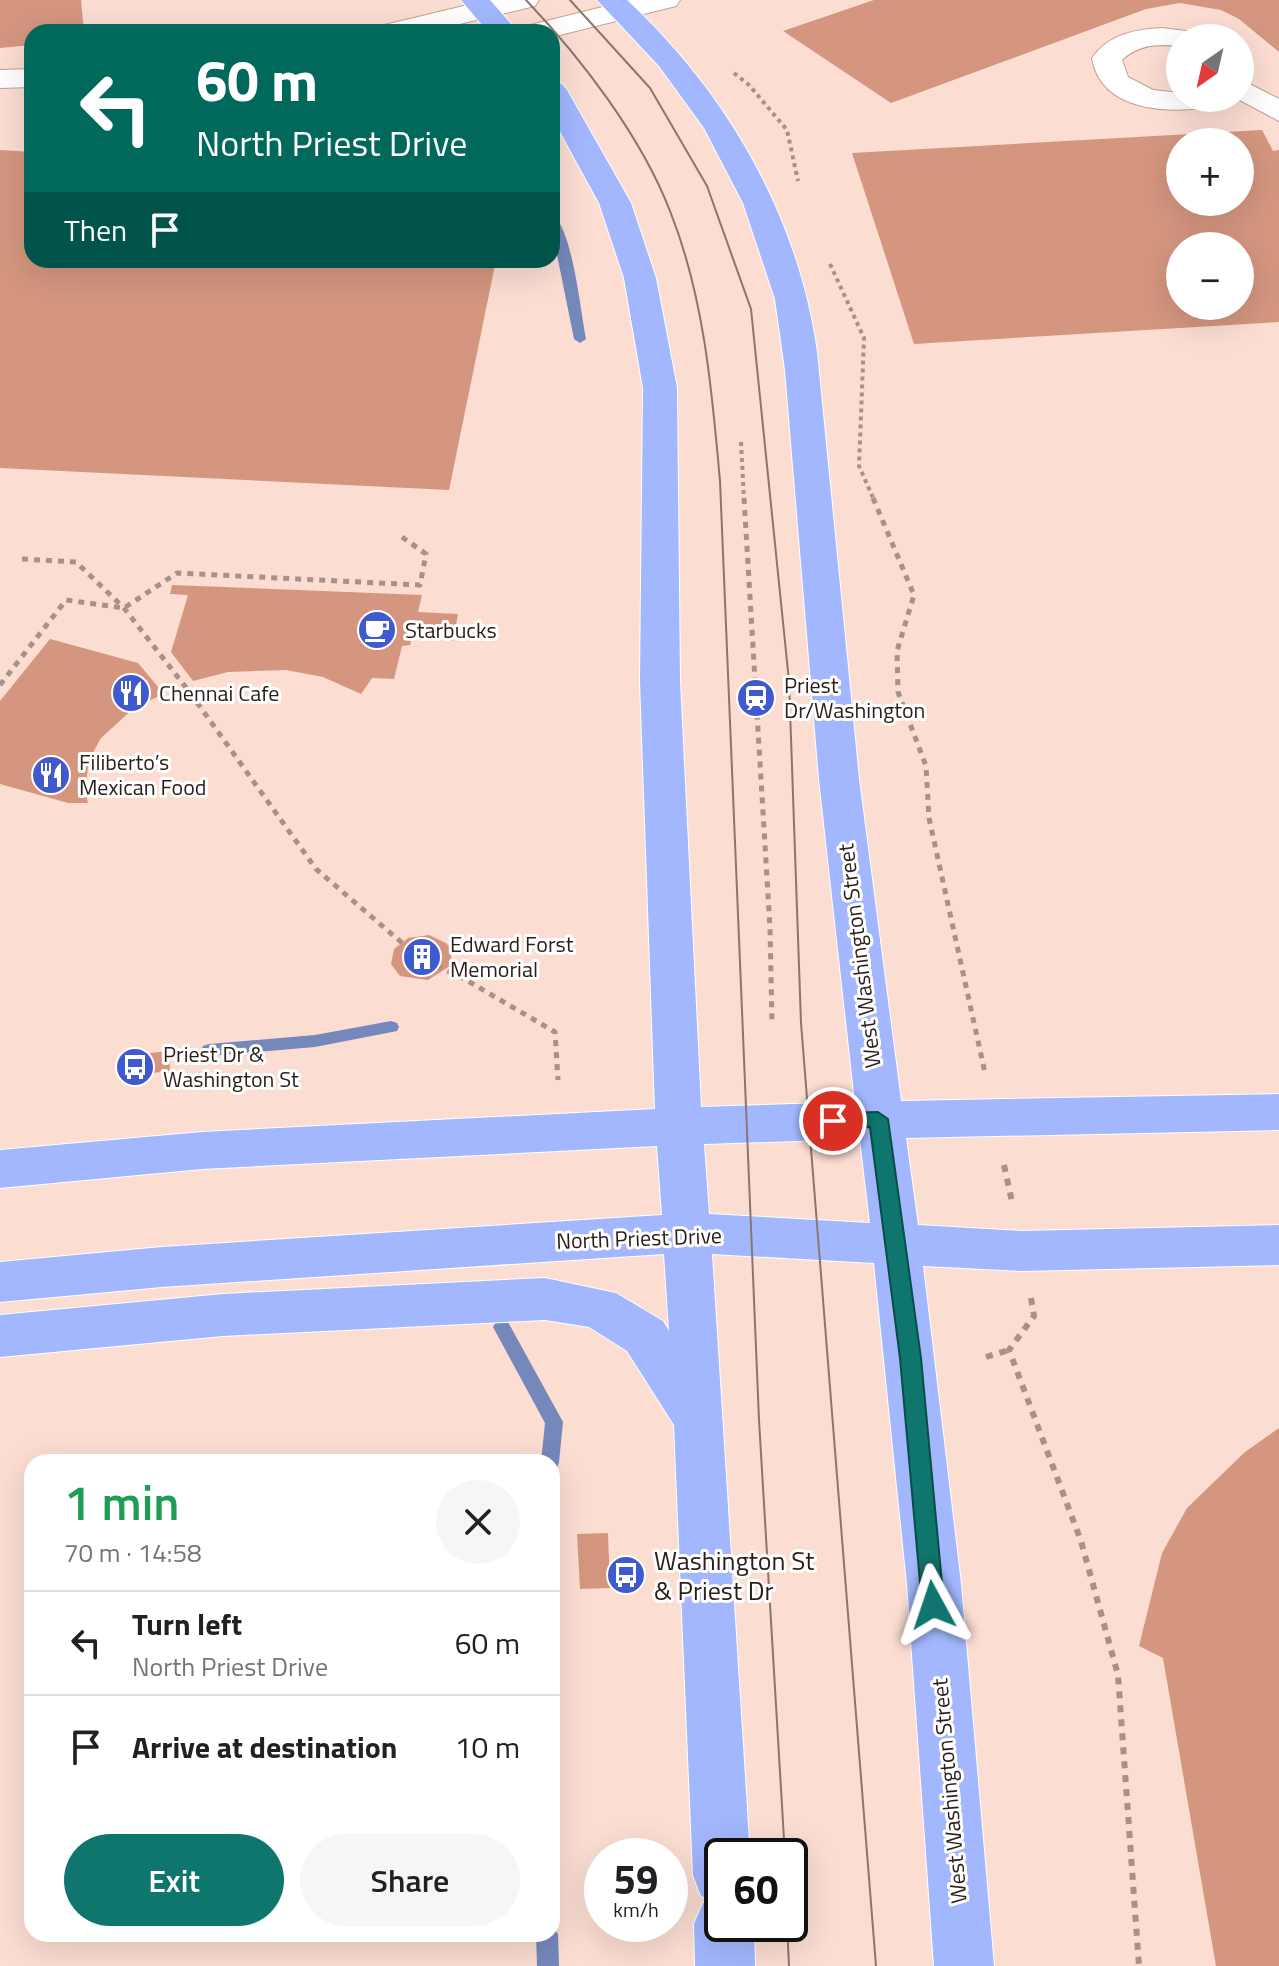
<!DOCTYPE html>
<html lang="en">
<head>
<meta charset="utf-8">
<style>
  :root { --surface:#fff; --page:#f6f6f6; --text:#202124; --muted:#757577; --line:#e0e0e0; --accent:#0f766e }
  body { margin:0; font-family:"Titillium Web",sans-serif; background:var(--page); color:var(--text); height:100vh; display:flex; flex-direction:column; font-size:30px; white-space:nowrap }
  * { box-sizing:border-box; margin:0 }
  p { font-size:26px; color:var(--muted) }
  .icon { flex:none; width:44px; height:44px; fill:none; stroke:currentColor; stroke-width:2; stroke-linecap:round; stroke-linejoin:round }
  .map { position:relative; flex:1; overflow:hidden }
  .details { position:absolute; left:24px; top:1454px; width:536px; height:488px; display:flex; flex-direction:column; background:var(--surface); border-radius:24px; box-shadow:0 8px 32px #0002 }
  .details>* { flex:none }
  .guide { position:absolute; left:24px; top:24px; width:536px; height:244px; border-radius:24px; box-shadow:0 8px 32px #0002; background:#00695c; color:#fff; overflow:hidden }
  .needle { width:52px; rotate:214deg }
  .controls { position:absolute; left:1166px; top:24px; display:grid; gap:16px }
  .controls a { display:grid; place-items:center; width:88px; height:88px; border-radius:50%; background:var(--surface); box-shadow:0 8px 32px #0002; font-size:40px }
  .speed { position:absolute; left:584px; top:1838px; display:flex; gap:16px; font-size:40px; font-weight:700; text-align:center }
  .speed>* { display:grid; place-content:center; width:104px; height:104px; border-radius:50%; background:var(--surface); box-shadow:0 8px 32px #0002; line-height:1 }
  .speed small { font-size:20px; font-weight:400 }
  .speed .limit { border:4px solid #111; border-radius:12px; background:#fff; color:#111 }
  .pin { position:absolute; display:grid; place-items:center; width:68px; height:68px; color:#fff; margin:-34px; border:4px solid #fff; border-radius:50%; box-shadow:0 2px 8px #0007 }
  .me { position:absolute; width:88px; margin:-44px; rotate:355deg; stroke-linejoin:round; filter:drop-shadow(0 0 6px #0008) }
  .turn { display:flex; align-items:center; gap:28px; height:168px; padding:0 40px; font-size:36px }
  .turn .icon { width:104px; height:104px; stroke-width:2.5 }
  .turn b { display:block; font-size:56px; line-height:68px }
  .then { display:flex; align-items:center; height:76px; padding:0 40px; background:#0003; gap:16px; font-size:30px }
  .round { display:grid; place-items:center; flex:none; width:84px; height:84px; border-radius:42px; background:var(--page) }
  .head { display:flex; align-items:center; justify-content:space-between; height:136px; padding:0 40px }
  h1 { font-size:48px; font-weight:600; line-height:60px; color:#1e9e55 }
  .cta { display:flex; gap:16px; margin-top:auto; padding:16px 40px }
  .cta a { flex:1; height:92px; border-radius:48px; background:var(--accent); color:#fff; font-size:32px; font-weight:600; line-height:92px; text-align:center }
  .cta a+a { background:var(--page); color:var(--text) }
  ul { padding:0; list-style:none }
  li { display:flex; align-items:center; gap:24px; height:104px; padding:0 40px; border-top:2px solid var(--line) }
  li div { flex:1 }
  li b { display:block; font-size:30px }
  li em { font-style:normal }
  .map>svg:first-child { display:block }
</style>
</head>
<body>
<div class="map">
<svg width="1279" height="1966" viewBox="0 0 1279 1966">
  <rect width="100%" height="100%" fill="#fbddd2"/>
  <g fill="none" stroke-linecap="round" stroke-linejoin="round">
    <path fill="#7588bc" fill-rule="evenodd" d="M552 215C572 225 581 314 586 339L580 343 574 339 552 230Z
      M391 1021 397 1023 399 1027 397 1031 315 1047 209 1056 203 1054 201 1050 203 1046 209 1044 315 1035Z
      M502 1319 508 1322 563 1422 559 1462 557 1468 552 1470V1462H541L545 1423 493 1327 496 1322Z
      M552 1925 558 1934 559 1966H537L536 1934H552Z"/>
  </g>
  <path fill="#d4967f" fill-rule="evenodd" d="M0 0H81L84 32H32V45L0 48Z
    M874 0H1279V52L1239 19 1221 10 1180 3 1146 9 891 103 783 31Z
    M1262 130 1273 151 1279 150V322L914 344 852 153ZM1180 142H1240V202H1180ZM1180 246H1240V306H1180Z
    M0 150 32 152V260H496L449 490 0 468Z
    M172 585 422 595 418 612 458 614 453 641 412 638 410 645 402 646 394 679 372 678 361 694 323 677 286 670 228 672 193 681 171 652 188 595 170 594Z
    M50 639 138 663 164 694 135 707 101 738 89 760 85 791 88 803H68L0 784V701Z
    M429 935 446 943 452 950 450 966 428 980 400 976 391 964 394 949 408 938Z
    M169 1051 170 1071 124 1076V1056Z
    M1279 1428V1966H1216L1163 1658 1139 1646 1162 1553 1187 1508 1245 1452Z
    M608 1533 610 1588 580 1589 577 1534Z"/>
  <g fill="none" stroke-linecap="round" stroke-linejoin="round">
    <g stroke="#c4a194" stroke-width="2">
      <path id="minor" d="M489 0H539L535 6 426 32H376L380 26Z
        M631 0H680L676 6 552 37V32H522L526 26Z
        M1162 28 1193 32 1197 38H1180V46C1158 44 1139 44 1122 60L1128 77 1153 90 1180 93V98H1227L1223 104C1179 115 1101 115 1092 58 1108 35 1135 29 1162 28Z
        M32 69V87L0 88V70Z
        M1240 79 1279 99V121L1236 98H1240Z"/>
    </g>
    <g stroke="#fff" stroke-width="2">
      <path id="major" d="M461 0H490L518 32H488Z
        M597 0H627C727 93 798 216 817 352L859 779 901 1101 1279 1094V1130L906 1138 918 1225 1022 1231 1279 1225V1265L1022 1271 923 1266 961 1584 994 1966H934L907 1584 874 1263 712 1254 750 1856H722V1924H754L755 1966H695L694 1924 703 1903 711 1900 701 1896 693 1875 674 1425 627 1351 589 1327 545 1320 223 1336 0 1357V1315L223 1294 545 1278 616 1293 663 1321 669 1331 664 1254 162 1287 0 1302V1262L162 1247 662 1215 657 1146 202 1169 0 1188V1150L202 1132 655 1109 640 681 643 388 624 278 599 203 552 117V81L562 84 567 90 631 203 656 278 677 388 680 681 701 1107 855 1102 819 779 785 370 775 299 743 203 704 128 659 66ZM860 1139 870 1223 709 1214 704 1144Z"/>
    </g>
    <path stroke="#a89188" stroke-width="4" stroke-dasharray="4 4" stroke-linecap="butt" d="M734 73 749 85 787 130 798 181
      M830 264 864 338 859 466 874 500
      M741 442 744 500"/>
    <path stroke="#a89188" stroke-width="5" stroke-dasharray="6 6" stroke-linecap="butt" d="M744 498 770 928 772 1024
      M873 498 914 595 897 651 898 692 926 766 929 818 985 1073
      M22 559 76 562 124 608 191 694 316 869 422 960 461 977 555 1032 558 1080
      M0 685 66 600 124 608 177 573 420 585 426 554 402 537"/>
    <path stroke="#a89188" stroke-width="6" stroke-dasharray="7 7" stroke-linecap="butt" d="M1004 1165 1012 1202
      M1031 1298 1034 1316 1009 1350 1081 1541 1118 1675 1139 1966
      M986 1357 1009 1350"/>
    <use href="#minor" fill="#fff" fill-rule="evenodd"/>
    <use href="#major" fill="#a3b7fe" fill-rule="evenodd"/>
    <path stroke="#8b766e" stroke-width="2" d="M526 0C581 58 641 136 670 211 704 296 712 391 720 481L759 1420 785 1856
      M570 0 650 88 707 186 751 309 789 681 801 1023 876 1966
      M787 1924 789 1966"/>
  </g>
  <path fill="#0f766e" stroke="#0a4d48" stroke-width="2" d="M878 1112 888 1119 921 1358 944 1605 941 1612 933 1615 925 1612 922 1605 900 1358 870 1127 833 1129 823 1121 833 1113Z"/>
  <defs>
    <g id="cafe-disc" transform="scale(2)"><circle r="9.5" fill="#3f5acd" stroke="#fff"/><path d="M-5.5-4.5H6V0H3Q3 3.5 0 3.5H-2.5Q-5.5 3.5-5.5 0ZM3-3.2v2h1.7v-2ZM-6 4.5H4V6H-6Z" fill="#fff"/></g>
    <g id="restaurant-disc" transform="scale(2)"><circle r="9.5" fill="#3f5acd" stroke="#fff"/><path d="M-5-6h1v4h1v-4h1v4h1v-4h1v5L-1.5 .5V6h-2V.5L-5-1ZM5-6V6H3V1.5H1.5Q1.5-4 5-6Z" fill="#fff"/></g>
    <g id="station-disc" transform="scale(2)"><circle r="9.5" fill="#3f5acd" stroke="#fff"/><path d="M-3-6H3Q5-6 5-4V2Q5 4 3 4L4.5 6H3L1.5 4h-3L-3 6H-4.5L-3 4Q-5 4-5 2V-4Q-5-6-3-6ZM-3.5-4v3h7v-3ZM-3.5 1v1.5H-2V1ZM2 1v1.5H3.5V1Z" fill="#fff"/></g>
    <g id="building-disc" transform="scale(2)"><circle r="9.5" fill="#3f5acd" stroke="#fff"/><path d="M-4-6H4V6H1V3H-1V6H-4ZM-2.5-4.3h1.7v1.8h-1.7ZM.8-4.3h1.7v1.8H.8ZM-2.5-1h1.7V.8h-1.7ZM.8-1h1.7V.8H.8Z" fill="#fff"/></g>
    <g id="bus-disc" transform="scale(2)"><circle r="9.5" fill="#3f5acd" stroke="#fff"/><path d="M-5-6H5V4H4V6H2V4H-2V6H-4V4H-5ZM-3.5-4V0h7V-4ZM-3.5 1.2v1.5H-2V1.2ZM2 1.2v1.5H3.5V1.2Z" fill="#fff"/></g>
  </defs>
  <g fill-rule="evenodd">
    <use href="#cafe-disc" x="377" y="630"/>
    <use href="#restaurant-disc" x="131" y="693"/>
    <use href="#station-disc" x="756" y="698"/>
    <use href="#restaurant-disc" x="51" y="775"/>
    <use href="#building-disc" x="422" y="957"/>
    <use href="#bus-disc" x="135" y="1067"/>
    <use href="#bus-disc" x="626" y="1575"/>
  </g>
  <g text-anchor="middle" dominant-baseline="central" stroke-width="6" stroke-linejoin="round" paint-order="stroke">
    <g font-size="22" fill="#2b1e19" stroke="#fff" text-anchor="start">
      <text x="405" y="630">Starbucks</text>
      <text x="784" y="685">Priest<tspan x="784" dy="25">Dr/Washington</tspan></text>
      <text x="159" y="693">Chennai Cafe</text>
      <text x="79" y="762">Filiberto’s<tspan x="79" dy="25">Mexican Food</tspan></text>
      <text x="450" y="944">Edward Forst<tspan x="450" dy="25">Memorial</tspan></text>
      <text x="163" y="1054">Priest Dr &amp;<tspan x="163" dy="25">Washington St</tspan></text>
    </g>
    <g font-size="22" fill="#2b1e19" stroke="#fff">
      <text transform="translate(859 956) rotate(-97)">West Washington Street</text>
      <text transform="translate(639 1238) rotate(-2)">North Priest Drive</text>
      <text transform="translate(949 1791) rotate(-95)">West Washington Street</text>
    </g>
    <g font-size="26" fill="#2b1e19" stroke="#fff" text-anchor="start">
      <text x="654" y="1560">Washington St<tspan x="654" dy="30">&amp; Priest Dr</tspan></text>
    </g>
  </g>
</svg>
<div class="controls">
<a><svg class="needle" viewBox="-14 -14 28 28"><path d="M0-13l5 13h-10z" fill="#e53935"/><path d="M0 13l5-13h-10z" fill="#757577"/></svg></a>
<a>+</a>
<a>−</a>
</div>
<div class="speed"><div>59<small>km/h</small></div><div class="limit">60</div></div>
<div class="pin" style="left:833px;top:1121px;background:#d93025"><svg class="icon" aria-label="arrive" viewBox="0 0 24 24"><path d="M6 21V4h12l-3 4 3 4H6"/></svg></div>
<svg class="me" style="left:933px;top:1605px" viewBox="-20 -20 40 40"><path d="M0-17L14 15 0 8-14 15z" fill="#0f766e" stroke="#fff" stroke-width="4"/></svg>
<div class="guide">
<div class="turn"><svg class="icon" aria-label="left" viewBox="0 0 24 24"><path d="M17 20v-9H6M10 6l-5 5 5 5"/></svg><div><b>60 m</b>North Priest Drive</div></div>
<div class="then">Then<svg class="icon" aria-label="arrive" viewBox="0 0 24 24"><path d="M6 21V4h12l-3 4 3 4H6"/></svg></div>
</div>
<section class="details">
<div class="head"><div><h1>1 min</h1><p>70 m · 14:58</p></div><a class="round"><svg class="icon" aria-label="close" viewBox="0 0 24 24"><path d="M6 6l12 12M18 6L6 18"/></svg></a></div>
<ul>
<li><svg class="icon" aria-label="left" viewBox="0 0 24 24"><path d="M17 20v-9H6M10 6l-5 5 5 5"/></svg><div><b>Turn left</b><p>North Priest Drive</p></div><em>60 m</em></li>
<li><svg class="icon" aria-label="arrive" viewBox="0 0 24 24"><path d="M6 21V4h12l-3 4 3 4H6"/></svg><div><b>Arrive at destination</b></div><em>10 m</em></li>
</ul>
<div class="cta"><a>Exit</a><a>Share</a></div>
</section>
</div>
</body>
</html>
